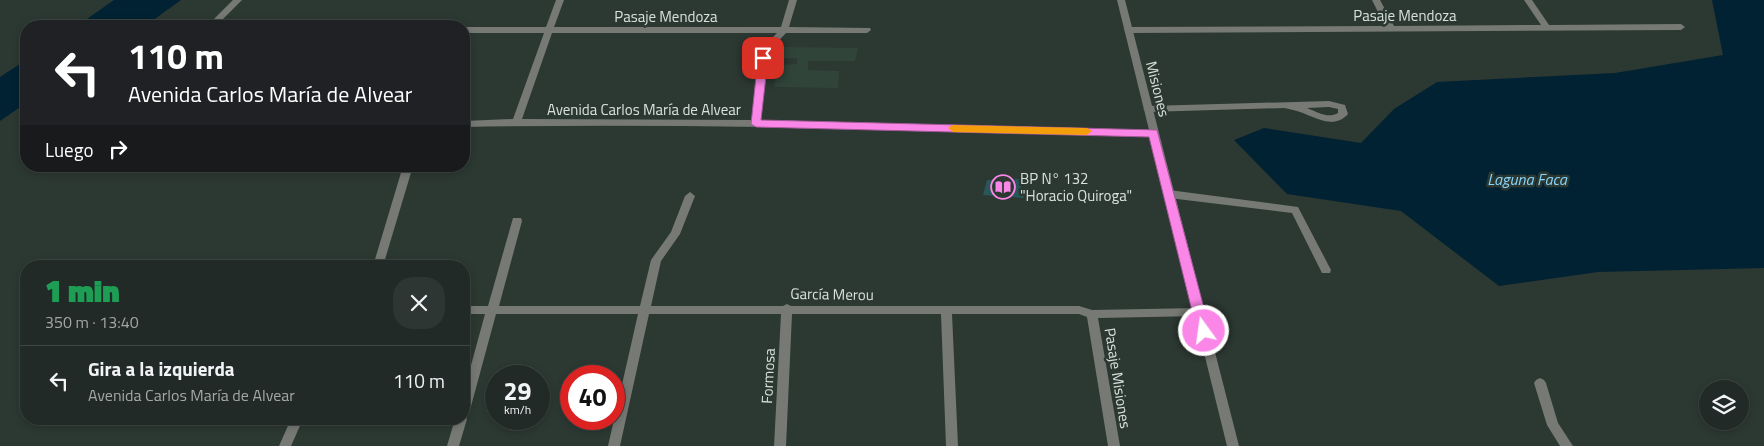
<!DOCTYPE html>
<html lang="es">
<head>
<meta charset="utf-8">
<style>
  :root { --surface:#212a26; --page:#2d3632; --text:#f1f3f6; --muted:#a2a7a7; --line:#3e4643 }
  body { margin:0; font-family:"Titillium Web",sans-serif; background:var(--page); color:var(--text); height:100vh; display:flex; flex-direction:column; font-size:19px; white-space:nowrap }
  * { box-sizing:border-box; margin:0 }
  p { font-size:16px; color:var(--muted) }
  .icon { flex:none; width:28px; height:28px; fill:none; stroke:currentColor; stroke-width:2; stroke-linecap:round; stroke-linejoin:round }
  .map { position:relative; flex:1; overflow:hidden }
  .details { position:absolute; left:20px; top:260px; width:450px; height:165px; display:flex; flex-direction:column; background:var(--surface); border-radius:20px; box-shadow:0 2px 8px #0003,0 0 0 1px var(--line) }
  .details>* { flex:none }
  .banner { position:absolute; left:20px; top:20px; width:450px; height:152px; border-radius:20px; box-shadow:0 2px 8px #0003,0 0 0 1px var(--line); background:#202124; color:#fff; overflow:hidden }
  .controls { position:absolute; left:1699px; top:380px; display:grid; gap:10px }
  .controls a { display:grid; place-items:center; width:50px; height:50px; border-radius:50%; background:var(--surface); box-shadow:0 2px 8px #0003,0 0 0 1px var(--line); font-size:25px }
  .speed { position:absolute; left:485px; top:365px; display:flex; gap:10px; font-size:25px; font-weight:700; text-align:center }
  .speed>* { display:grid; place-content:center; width:65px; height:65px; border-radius:50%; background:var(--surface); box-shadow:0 2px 8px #0003,0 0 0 1px var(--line); line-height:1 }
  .speed small { font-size:12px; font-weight:400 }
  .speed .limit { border:8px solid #d22; background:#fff; color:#111 }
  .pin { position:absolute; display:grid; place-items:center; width:42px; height:42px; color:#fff; margin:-21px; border-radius:10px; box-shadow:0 2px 8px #0006 }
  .me { position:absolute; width:55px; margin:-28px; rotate:346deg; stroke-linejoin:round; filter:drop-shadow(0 0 4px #0008) }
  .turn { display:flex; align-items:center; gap:18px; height:105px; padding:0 25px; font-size:22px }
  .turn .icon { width:65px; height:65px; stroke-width:2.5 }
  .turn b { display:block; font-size:35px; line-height:42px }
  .then { display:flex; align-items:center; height:48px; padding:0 25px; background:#0003; gap:10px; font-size:19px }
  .round { display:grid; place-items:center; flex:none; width:52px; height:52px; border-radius:20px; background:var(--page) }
  .overview { display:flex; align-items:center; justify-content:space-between; height:85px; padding:0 25px }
  h1 { font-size:30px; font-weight:800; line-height:38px; color:#1e9e55 }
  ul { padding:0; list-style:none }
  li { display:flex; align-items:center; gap:15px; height:70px; padding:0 25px; border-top:1px solid var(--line) }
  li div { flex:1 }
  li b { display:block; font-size:19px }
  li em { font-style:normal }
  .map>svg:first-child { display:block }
</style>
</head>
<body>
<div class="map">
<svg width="1764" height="446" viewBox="0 0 1764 446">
  <rect width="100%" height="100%" fill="#2c3832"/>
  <path fill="#31443a" d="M779 47 858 48 855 61H808V70L839 71 838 88 774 87 777 65 797 64V58H778Z"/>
  <path fill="#002232" d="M114 0H181L145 26H77Z
    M1712 0H1764V268L1598 272 1499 286 1401 211 1287 194 1234 140 1264 128 1361 143 1394 109 1437 82 1615 73 1723 55Z
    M26 60V103L0 121V77Z"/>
  <path fill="#285758" d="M1019 179 1024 198 983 195 987 180Z"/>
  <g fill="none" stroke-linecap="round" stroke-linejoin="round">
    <path fill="#777a74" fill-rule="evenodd" d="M233 0H242L216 26H207Z
      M556 0H564L554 27H781L789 0H797L789 27 870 28 871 30 867 33H786L771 49 767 59 761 120 1153 130 1158 133 1153 136C923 130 694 123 464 127V121L513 119 544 33H464V27H546ZM552 33H777L764 46 759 59 752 120 522 119Z
      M1372 0H1380L1394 26 1541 25 1524 0H1532L1549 25 1681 24 1685 27 1681 30 1128 33 1124 30 1128 27 1385 26Z
      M1329 101 1345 105 1348 114C1334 130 1315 117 1300 112 1295 110 1289 109 1284 108L1148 112 1143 109 1148 106ZM1329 107 1338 109V113C1328 119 1317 112 1307 108Z
      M403 166H413L383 266H373Z
      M1169 190 1298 207 1331 270 1330 273H1322L1292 213 1169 198 1164 194Z
      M690 192 695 196 680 234 661 261 651 306H783L787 304 791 306H1079L1092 310 1199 308 1203 309 1204 312 1203 315 1199 316 1098 318 1120 446H1108L1087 317 1079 314H952L958 446H946L941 314H792L786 446H774L781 314H649L620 446H608L638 314H496L470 410 468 414 464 415 467 419 459 446H447L455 419H464V391L485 314H464V306H488L513 218H521L522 221 499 306H640L651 260 671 232 685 196Z
      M1540 378 1544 380 1546 383 1558 423 1573 446H1560L1547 425 1534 383 1536 380Z
      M291 419H303L291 446H279Z"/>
    <path fill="#777a74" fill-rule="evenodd" d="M1117 0H1125L1239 446H1227Z"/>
  </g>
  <path fill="#fa87e7" stroke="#a25896" d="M763 55 768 58 761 120 1157 130 1210 331 1208 335 1204 336 1199 335 1197 331 1149 137 756 127 751 124 758 58Z"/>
  <path fill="#f59e0b" d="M953 125 1087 128 1092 131 1087 135 953 132 948 128Z"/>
  <defs>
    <g id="library-ring" transform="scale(1.25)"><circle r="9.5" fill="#2c3832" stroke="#fa87e7" stroke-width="1.5"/><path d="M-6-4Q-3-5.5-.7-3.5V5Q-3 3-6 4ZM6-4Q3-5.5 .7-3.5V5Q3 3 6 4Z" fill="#fa87e7"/></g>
  </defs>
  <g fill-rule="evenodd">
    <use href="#library-ring" x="1003" y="187"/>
  </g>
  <g text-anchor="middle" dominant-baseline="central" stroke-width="5" stroke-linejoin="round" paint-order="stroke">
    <g font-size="15" fill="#d9e0dc" stroke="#2c3832">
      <text x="1405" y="15">Pasaje Mendoza</text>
      <text x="666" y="16">Pasaje Mendoza</text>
      <text transform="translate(1158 89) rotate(76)">Misiones</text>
      <text x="644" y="109">Avenida Carlos María de Alvear</text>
      <text transform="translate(832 294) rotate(1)">García Merou</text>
      <text transform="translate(768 376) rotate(-87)">Formosa</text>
      <text transform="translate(1118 378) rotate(81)">Pasaje Misiones</text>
    </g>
    <g font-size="15" fill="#d9e0dc" stroke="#2c3832" text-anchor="start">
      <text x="1020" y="178">BP N° 132<tspan x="1020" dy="17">"Horacio Quiroga"</tspan></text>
    </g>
    <g font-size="16" font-style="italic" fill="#86d5fc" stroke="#2c3832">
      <text x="1527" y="179">Laguna Faca</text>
    </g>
  </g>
</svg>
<div class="controls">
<a><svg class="icon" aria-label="layers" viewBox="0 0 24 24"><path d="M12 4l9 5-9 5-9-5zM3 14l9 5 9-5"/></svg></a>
</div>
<div class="speed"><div>29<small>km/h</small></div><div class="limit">40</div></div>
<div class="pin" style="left:763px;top:58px;background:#d93025"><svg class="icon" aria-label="arrive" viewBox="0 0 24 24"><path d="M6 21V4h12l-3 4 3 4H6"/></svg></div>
<svg class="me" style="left:1204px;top:331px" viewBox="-20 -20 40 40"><circle r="17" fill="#fa87e7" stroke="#fff" stroke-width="3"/><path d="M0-11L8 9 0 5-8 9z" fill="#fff"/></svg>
<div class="banner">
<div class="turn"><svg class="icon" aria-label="left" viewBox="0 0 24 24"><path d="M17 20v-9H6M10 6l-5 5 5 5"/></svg><div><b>110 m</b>Avenida Carlos María de Alvear</div></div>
<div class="then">Luego<svg class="icon" aria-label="right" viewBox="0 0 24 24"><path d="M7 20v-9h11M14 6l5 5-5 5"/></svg></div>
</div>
<section class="details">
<div class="overview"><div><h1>1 min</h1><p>350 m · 13:40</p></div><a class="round"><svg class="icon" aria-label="close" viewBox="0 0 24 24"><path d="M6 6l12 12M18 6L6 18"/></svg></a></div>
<ul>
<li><svg class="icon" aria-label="left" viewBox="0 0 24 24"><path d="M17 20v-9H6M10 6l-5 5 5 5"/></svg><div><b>Gira a la izquierda</b><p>Avenida Carlos María de Alvear</p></div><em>110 m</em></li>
</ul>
</section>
</div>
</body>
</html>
